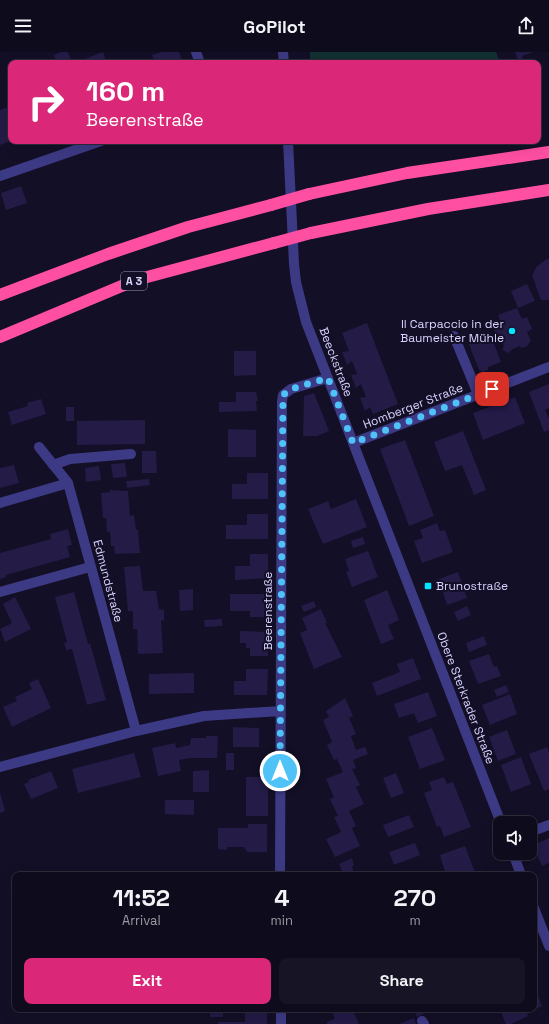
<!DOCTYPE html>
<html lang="en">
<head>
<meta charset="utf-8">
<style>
  :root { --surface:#0e0b1c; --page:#171425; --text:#f1f3f6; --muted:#9b9ba3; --line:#2e2b3b; --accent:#db2777 }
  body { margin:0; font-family:"Space Grotesk",sans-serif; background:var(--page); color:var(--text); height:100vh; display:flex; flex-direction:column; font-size:15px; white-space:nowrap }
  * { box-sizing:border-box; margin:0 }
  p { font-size:13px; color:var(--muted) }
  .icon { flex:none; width:22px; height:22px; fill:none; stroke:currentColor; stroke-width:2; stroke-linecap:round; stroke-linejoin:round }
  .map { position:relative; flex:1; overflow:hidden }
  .sheet { position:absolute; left:12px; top:820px; width:525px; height:140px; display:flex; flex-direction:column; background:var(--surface); border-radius:8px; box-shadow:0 4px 16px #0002,0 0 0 1px var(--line) }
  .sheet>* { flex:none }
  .guide { position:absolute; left:8px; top:8px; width:533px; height:84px; border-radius:8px; box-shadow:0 4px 16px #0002,0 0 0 1px var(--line); background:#db2777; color:#fff; overflow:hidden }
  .tools { position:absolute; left:493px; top:764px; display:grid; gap:8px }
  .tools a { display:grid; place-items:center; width:44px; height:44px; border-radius:8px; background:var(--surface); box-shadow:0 4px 16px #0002,0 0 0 1px var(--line); font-size:20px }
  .pin { position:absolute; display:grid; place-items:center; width:34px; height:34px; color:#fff; margin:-17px; border-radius:8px; box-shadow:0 2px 6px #0006 }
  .me { position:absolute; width:44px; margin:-22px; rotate:0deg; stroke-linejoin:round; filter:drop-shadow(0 0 3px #0008) }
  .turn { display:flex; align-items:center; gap:14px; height:84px; padding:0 12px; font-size:18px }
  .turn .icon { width:52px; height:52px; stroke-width:2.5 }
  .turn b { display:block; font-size:28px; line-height:34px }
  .eta { display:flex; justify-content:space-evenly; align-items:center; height:68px; text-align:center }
  .eta b { font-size:24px; font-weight:700; line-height:28px }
  .cta { display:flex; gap:8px; margin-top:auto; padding:8px 12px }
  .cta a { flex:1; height:46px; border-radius:8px; background:var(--accent); color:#fff; font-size:16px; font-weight:700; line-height:46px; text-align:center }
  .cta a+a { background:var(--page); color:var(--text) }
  header { display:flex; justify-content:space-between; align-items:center; height:52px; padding:0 12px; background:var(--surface); font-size:18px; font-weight:700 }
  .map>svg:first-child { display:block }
</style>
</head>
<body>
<header><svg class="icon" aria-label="menu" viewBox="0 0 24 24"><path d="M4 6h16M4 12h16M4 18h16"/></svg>GoPilot<svg class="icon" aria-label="share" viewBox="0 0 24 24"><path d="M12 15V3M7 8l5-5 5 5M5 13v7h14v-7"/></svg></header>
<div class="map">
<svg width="549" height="972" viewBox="0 0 549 972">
  <rect width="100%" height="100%" fill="#130f26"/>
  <path fill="#12302f" d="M310 0H496L500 11H310Z"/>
  <path fill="#241b47" d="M61 0H68L72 11H57L54 3Z
    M103 0 107 11H74Z
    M162 0H179L183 11H155L152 3Z
    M515 0H533L522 4 523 7 518 8Z
    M11 54V89L0 93V58Z
    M21 134 27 151 6 158 1 141Z
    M547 207H549V248H541L532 223 537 214Z
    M527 232 535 249 518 256 511 239Z
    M517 256 522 267 527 265 532 277 527 280 531 289 527 294 522 296 519 294 511 298 509 301 502 298 504 294 500 284 497 285 493 275 501 272 498 263Z
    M367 271 398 352 373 362 370 355 365 359 360 346 366 345 361 332 356 336 351 323 357 322 352 309 347 313 342 300 349 299 342 281Z
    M490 281 501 310 488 315V318L483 320 479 318 468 290Z
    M234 299H256V323L234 324Z
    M549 332V356L545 358 549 367V378L544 380 529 340Z
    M236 340H256L258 349H256L257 359 219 360V350H236Z
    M314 341 329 379 317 384H303L304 344Z
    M515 345 525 371 483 388 473 361Z
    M41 347 46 362 12 373 8 360 28 354 27 351Z
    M66 355H74V369H66Z
    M145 368V392L77 393V369Z
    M228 377 256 378V405H228Z
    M463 379 486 438 474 443 462 413 445 419 434 390Z
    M405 388 434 464 409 474 380 397Z
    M142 399H156L157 421H142Z
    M125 411 127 425 113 426 111 412Z
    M14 413 19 431 0 436V416Z
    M99 414 101 428 86 430 85 416Z
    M247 421H268V447H232V432H247Z
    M149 427 150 433 127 436 126 429Z
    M110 438 128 439 130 464 134 463 136 478H138L140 501 115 502 114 494H111L110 480H107L106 466H103L101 441 110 440Z
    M356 447 367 475 323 492 308 457 328 449 331 457Z
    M247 462H268V487H226V473H247Z
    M437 471 440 479 445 478 453 500 422 511 414 489 423 486 420 478Z
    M68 477 72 493 67 494 70 505 6 523V525L0 527V501L51 487 50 482Z
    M363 485 365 492 353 496 351 489Z
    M368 499 378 525 352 535 346 520 349 519 345 507Z
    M250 502H268V526L235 528V514H250Z
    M140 514 143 539H156L159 557 164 558V568L161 569 163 601 138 602 137 577H133V559H128L124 515Z
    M458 520 467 546 447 553 439 527Z
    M193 537V558L180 559 179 538Z
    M387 538 399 568 388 573 394 587 381 592 364 548Z
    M74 540 88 592 90 591 106 648 87 653 72 597 66 598 64 591 67 590 55 545Z
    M230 542H268V565H250V559H230Z
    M15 545 31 577 5 590 0 577 12 571 3 552Z
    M314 549 316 555 304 560 301 554Z
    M467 554 471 563 458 569 454 560Z
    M321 557 327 571H325L342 605 314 617 300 581 307 578 302 566Z
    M222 567V574L205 575 204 568Z
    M240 579 268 580V604H250V596H246V591H240Z
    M484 584 487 593 469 600 466 591Z
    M489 602 494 615 497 614 501 624 478 632 469 609Z
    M413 606 421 627 377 644 372 631 400 620 397 612Z
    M246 617H268L267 643H234V629H246Z
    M194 621V641L149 642V622Z
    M38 627 51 656 12 675 3 655 17 649 15 645 32 637 29 631Z
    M506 633 509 640 497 645 494 638Z
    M428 640 437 664 418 671 414 661 399 666 394 652Z
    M510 642 517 662 490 673 482 653Z
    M345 646 353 664 349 666 356 682 351 684 356 698 365 695 368 702 353 708 356 716 352 717 360 733 356 735 364 752 349 759 356 774 352 776 360 794 335 805 326 787 341 780 334 765 338 764 330 747 334 745 326 727 343 720 337 707 334 708 327 693 332 690 323 668 329 665 326 659Z
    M233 675 259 676V695H233Z
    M432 676 445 708 420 717 408 685Z
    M507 678 516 702 498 709 489 685Z
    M206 684H218L217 706H190L179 708 181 719 158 724 152 696 175 691 176 696 190 693 191 686H206Z
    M547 695 549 700V737L544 739 529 702Z
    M134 701 141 725 78 741 72 717Z
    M226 701H234V718H226Z
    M521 705 531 732 511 740 501 713Z
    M209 718V740H193V719Z
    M51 719 58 736 31 747 24 732 29 730 28 728Z
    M396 721 404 741 391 746 383 726Z
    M246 725H268V764H246Z
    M444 725 447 732 453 730 471 775 444 785 440 774 437 775 424 741 432 738 429 730Z
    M0 740 5 759 0 761Z
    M165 748H194V763L165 762Z
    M409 763 414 775 388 785 383 773Z
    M248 772H267V800H247L244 795H227V798L218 797V776H248Z
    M549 786V811L542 814 533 793Z
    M415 791 420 803 394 813 389 800Z
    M465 794 476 823H446L440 803Z
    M352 806 354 813 352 815 355 823H331L342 819 339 812Z
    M238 821H267V823H238Z
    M534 934 542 954 527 961 528 964 511 972H506L500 958 534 957Z
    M210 957H223V965H210Z
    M245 957H267V972H218V970H245Z
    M331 957H359L353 959 359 972H327V970L335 967Z
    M414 957H428L430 959 417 965Z
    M414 966 416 972H399Z"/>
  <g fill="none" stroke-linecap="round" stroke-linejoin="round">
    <path stroke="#3d3a85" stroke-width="10" d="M196 0 200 11
      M283 0 284 11
      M288 89 294 212 296 230 306 270 501 771
      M0 124 101 89
      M454 284 478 342
      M353 391 549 315
      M39 395 68 431 136 679 204 664 280 659
      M53 413 70 407 131 402
      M0 451 68 431
      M0 540 90 515
      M0 715 136 679
      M530 780 549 773
      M513 801 521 823
      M280 823 282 349 283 343 291 337 328 326
      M534 856 549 894
      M281 957V972
      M422 969 424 972"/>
    <path stroke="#ff4fa3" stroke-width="12" d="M309 142 407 121 549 100
      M311 181 428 157 549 138
      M0 243 108 202 188 175 271 153
      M0 285 136 228 274 191"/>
    <path stroke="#ff4fa3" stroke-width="12" d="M271 153 309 142
      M274 191 311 181"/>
  </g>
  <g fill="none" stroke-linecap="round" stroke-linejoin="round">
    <path stroke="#4fc3f7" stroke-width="7" stroke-dasharray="0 12.6" d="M280 719 283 343 291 337 328 326 353 391 492 337"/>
  </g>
  <g fill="#00e5ff" stroke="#130f26" stroke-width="1.5">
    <circle cx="512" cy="279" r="4"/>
    <rect x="424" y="530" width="8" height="8" rx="2"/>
  </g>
  <g text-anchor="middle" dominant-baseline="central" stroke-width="4" stroke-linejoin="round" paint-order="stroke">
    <rect fill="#130f26" stroke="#9e99be" stroke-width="1" x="121" y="220" width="26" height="18" rx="3"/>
    <g font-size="11" font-weight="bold" fill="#d9d4ff">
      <text x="134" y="229">A 3</text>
    </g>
    <g font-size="12" fill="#d9d4ff" stroke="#130f26" text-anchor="end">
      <text x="504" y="272">Il Carpaccio in der<tspan x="504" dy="14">Baumeister Mühle</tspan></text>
      <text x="436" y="534" text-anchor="start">Brunostraße</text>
    </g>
    <g font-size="12" fill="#d9d4ff" stroke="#130f26">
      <text transform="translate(336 310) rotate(69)">Beeckstraße</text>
      <text transform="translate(413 354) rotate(-21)">Homberger Straße</text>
      <text transform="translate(108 529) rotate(75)">Edmundstraße</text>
      <text transform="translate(268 559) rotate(-90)">Beerenstraße</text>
      <text transform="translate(466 646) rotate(69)">Obere Sterkrader Straße</text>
    </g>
  </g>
</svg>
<div class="tools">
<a><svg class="icon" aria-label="sound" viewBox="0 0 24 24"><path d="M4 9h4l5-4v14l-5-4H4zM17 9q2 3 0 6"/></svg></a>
</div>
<div class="pin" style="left:492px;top:337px;background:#d93025"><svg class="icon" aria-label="arrive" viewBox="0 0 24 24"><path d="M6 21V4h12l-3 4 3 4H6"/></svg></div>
<svg class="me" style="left:280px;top:719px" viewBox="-20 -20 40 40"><circle r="17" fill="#4fc3f7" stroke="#fff" stroke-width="3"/><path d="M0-11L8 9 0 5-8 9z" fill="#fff"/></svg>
<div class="guide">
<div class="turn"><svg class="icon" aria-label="right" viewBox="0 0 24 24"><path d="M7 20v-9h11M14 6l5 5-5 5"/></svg><div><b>160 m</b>Beerenstraße</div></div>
</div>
<section class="sheet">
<div class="eta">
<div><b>11:52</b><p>Arrival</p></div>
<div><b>4</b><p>min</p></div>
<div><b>270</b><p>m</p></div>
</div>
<div class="cta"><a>Exit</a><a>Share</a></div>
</section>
</div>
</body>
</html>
